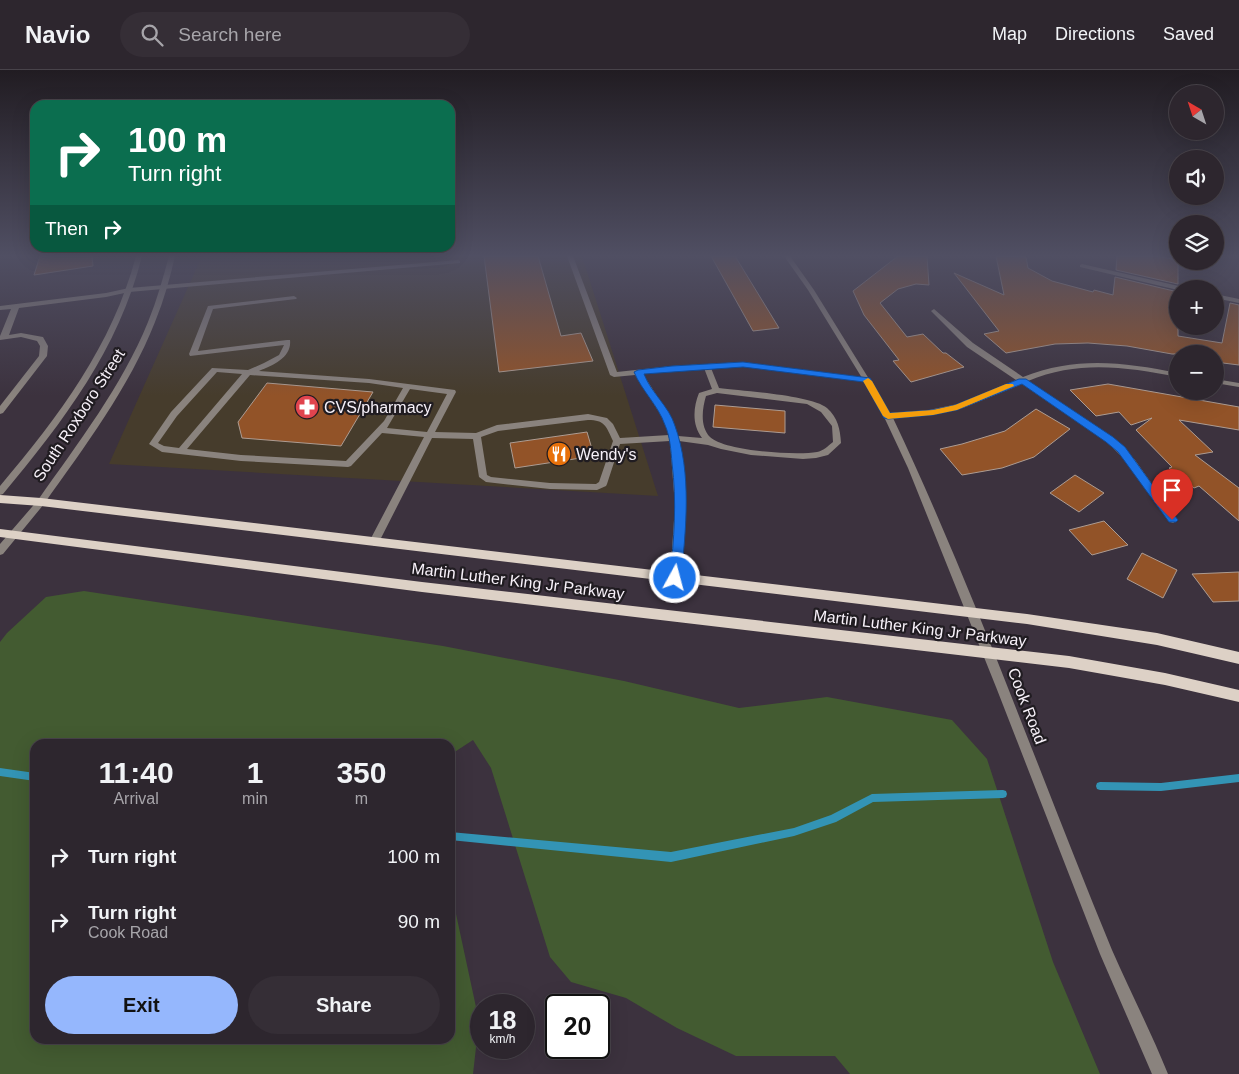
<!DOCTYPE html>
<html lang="en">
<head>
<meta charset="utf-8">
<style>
  :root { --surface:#2d262e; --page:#352e36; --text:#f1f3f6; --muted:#a7a5aa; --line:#48434a; --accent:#95b7fd }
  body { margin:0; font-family:Helvetica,sans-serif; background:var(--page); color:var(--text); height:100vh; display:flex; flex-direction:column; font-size:19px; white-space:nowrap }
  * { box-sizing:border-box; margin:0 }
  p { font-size:16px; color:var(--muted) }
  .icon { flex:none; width:28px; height:28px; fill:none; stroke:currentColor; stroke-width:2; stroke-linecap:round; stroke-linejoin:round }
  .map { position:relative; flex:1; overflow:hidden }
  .sheet { position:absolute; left:30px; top:669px; width:425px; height:305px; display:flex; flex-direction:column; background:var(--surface); border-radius:15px; box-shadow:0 5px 20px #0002,0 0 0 1px var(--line) }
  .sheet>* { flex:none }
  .banner { position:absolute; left:30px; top:30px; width:425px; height:152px; border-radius:15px; box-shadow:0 5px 20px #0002,0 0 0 1px var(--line); background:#0b6e4f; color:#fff; overflow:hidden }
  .needle { width:32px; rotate:321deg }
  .buttons { position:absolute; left:1169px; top:15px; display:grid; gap:10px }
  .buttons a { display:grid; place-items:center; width:55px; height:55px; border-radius:50%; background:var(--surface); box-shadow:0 5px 20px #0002,0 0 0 1px var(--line); font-size:25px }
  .speed { position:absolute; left:470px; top:924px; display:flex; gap:10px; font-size:25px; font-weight:700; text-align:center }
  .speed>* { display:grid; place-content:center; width:65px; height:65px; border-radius:50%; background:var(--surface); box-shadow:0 5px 20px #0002,0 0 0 1px var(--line); line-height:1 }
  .speed small { font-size:12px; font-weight:400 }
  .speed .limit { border:2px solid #111; border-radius:8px; background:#fff; color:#111 }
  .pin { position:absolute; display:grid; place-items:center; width:42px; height:42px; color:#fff; margin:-51px -21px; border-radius:50% 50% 50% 0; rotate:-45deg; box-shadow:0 0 5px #0007 }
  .pin .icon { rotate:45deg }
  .me { position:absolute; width:55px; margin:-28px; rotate:7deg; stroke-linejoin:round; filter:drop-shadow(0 0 4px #0008) }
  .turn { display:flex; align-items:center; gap:18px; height:105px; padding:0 15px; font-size:22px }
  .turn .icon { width:65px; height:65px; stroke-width:2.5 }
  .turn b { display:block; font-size:35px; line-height:42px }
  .then { display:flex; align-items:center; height:48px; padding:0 15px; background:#0003; gap:10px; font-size:19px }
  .eta { display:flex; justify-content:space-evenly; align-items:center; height:85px; text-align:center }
  .eta b { font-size:30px; font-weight:700; line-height:35px }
  .action { display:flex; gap:10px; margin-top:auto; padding:10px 15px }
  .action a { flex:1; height:58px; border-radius:30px; background:var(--accent); color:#111; font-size:20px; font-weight:700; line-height:58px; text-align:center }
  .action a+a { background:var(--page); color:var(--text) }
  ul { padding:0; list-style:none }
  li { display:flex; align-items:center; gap:15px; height:65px; padding:0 15px }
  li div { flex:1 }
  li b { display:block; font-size:19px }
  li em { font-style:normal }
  header { display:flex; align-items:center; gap:30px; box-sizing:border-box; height:70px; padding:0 25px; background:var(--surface); border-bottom:1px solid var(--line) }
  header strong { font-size:24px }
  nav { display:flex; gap:28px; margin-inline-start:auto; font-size:18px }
  .search { width:350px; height:45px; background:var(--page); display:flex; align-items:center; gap:12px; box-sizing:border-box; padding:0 18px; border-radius:28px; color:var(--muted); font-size:19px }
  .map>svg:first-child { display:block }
</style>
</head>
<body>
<header>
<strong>Navio</strong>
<div class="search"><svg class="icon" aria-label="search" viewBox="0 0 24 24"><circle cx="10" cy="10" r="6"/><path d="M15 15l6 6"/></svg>Search here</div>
<nav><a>Map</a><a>Directions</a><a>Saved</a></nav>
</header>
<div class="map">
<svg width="1239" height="1004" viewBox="0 0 1239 1004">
  <rect width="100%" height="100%" fill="#3c323e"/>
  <path fill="#463c2c" d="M202 186H582L658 426 109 394Z"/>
  <path fill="#435b31" d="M84 521 443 576 624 611 739 638 827 627 952 650 987 689 1053 892 1100 1004H850L835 986H736L677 958 626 928 571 912 550 887 491 698 473 670 450 685V674H35V969H450V816L479 951 473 1004H0V572L7 563 46 527Z"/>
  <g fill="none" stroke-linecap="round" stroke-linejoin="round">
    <path fill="#3394b5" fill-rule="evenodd" d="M0 698 35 703V711L0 706Z
      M1239 704V712L1161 721 1100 720 1097 719 1096 716 1097 713 1100 712 1161 713Z
      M1003 720 1006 721 1007 724 1006 727 1003 728 873 732 836 752 794 766 671 792 450 770V762L671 782 794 758 831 745 872 724Z"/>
  </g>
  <path fill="#925328" stroke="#ad9c92" d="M40 186H92L93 196 34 205Z
    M484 186H538L561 266 581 263 593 291 499 302Z
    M711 186H735L779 258 753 261Z
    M898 186H927L929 215 916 214 898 219 880 233 907 267 923 264 943 283H946L964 297 911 312 893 291 899 290 864 245 853 221Z
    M996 186 1026 187 1028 198 1052 211 1093 222 1094 220 1113 225 1115 207 1178 222V266L1222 273 1230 233 1239 235V295L1215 292V284H1172L1127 276 1088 273 1055 274 1006 283 984 264 999 261 954 203 1004 225Z
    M1117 186H1155L1178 190V214L1116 200Z
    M267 313 373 322 341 376 242 368 238 352Z
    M1108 314 1239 337V360L1179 350 1213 382 1195 385 1239 418V451L1199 416 1194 418 1169 398 1172 397 1136 360 1152 348 1131 355 1119 342 1096 346 1070 320Z
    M715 335 785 341V363L713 357Z
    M1036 339 1070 359 1034 387 1002 398 962 405 940 379 962 374 1005 361Z
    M587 362 594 386 515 398 510 373Z
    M1075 405 1104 423 1079 442 1050 423Z
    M1104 451 1128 475 1092 485 1069 460Z
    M1142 483 1177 500 1163 528 1127 509Z
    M1239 502V531L1213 532 1192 504Z"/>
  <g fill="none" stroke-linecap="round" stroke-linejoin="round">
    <path fill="#8a837e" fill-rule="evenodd" d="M567 186H573L617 302 672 296 743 292 867 308 871 310 867 312 743 296 711 298 719 318C742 321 811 325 827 338 838 348 840 359 841 373L828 385 816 388 803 389 751 385 721 379 708 375 679 371 685 436 683 479 679 511H671L670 508 675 436 670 371 620 374 607 414 606 416 597 420 550 419 486 412 479 407 473 369 432 368 379 472 374 476 369 472 424 367 382 363 351 396 348 397 241 391 162 382 149 374 171 342 212 298 248 300 264 293 279 285 284 275 190 286 189 284 208 236 294 226 297 228 296 229 213 239 198 281 287 270H290C292 287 274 295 259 301L369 309 455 320 456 322 435 362 476 363 497 355 588 344 607 348 613 354 620 368 669 365 663 348 635 305 614 307 610 305ZM704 298 712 319 699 323C693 338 692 355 702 368L678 366 671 348 643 304ZM217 302 242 304 179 378 164 376 158 373 177 346ZM250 305 369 313 403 318 384 351 346 391 241 385 187 379ZM410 319 447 324 427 362 387 358ZM717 323 807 334 821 342 832 356 833 372C828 376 823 381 817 382 797 386 724 381 710 367 700 357 702 339 706 326ZM588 350C605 350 606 356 613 371L599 412 596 414 550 413 491 407 487 405 481 367 498 361Z
      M458 190 460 191V193L129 222 106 227 19 238 9 265 21 263 43 267 48 276 47 286 3 343 0 344V336L39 286 40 276 37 271 21 267 0 270V266L11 239 0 240V236L106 223 129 218Z"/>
    <path fill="#8a837e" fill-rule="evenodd" d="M136 186H142C119 279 63 352 3 424L0 425V416C59 346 112 276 136 186Z
      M169 186H175C170 208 164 230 155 252 129 318 85 376 44 434H38L36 432 38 430C78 373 122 316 148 252 157 230 163 208 169 186Z
      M784 186H790L814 220 890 343 929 340 958 334 1016 310 967 277 931 241 934 239 973 273 1023 307C1076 286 1123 292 1178 303V307C1125 297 1079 290 1028 311L1113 368 1135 390 1176 448 1178 450 1173 453 1170 452 1129 394 1107 372 1022 314 963 338 929 345 893 348C975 521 1039 703 1112 880 1130 921 1151 962 1168 1004H1152L1100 884 996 617 908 398 878 334 808 220Z
      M1082 194 1183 217 1186 219 1178 220 1080 197V195Z
      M1215 224 1239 229V233L1215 228Z
      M1215 309 1239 313V317L1215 313Z"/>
    <path fill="#8a837e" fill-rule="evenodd" d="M41 429 44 430 46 432 44 434 3 484 0 485V474L38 430Z"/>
    <path fill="#ddd1c6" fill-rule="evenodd" d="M0 425 41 428 1027 544 1157 563 1239 582V594L1157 575 1027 554 41 436 0 433Z
      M0 459 422 512 1069 586 1165 603 1239 620V632L1165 615 1069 598 422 522 0 467Z"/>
  </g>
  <linearGradient id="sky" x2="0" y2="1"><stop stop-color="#211c22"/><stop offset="0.57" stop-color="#504f63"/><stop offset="1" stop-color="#504f63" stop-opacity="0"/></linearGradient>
  <rect width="1239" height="326" fill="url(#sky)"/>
  <path fill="#1a73e8" stroke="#114b97" d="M743 292 870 308 890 343 933 340 955 335 1019 309H1026L1113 367 1125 377 1178 450 1176 452H1169L1118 382 1106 372 1022 314 957 340 933 345 888 349 884 348 864 312 743 297 644 304C651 323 669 336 675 356 692 403 686 459 681 508L675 512 671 511 670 508C674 468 677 432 672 393 671 381 670 366 665 355 658 335 642 321 634 302L638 300 672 296Z"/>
  <path fill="#f59e0b" d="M868 308 872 311 890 343 933 340 955 335 1006 314H1013L1014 316 957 340 933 345 888 349 883 346 863 311Z"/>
  <defs>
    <g id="pharmacy-disc" transform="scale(1.25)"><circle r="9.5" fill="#e0444e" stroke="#201c21"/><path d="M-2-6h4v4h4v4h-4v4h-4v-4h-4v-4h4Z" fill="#fff"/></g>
    <g id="restaurant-disc" transform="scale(1.25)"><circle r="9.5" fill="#e8710a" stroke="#201c21"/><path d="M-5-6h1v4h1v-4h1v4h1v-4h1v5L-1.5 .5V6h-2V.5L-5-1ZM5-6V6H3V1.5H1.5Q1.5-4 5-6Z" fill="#fff"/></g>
  </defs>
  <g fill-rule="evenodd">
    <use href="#pharmacy-disc" x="307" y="337"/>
    <use href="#restaurant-disc" x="559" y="384"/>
  </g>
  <g text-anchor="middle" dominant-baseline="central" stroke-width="4.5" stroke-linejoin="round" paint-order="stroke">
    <g font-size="16" fill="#f7f1f9" stroke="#201c21" text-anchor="start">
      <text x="324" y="337">CVS/pharmacy</text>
      <text x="576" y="384">Wendy's</text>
    </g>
    <g font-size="16" fill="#f7f1f9" stroke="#201c21">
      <text transform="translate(79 345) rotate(-57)">South Roxboro Street</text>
      <text transform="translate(518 511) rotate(7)">Martin Luther King Jr Parkway</text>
      <text transform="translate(920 558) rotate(7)">Martin Luther King Jr Parkway</text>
      <text transform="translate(1027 636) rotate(69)">Cook Road</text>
    </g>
  </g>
</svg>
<div class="buttons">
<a><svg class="needle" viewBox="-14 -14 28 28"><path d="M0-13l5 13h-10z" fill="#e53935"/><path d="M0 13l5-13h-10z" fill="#a7a5aa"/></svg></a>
<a><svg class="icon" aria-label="sound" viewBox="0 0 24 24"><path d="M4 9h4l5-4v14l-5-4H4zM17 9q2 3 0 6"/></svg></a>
<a><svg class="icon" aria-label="layers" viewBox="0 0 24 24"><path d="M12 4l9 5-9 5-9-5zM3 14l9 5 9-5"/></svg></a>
<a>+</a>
<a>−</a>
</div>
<div class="speed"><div>18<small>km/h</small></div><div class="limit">20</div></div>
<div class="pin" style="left:1172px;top:450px;background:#d93025"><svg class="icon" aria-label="arrive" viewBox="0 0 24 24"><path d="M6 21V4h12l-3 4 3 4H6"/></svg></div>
<svg class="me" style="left:675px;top:508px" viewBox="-20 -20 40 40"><circle r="17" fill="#1a73e8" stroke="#fff" stroke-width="3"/><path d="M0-11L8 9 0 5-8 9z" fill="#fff"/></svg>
<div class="banner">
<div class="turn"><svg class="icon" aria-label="right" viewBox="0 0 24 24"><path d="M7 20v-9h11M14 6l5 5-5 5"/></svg><div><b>100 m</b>Turn right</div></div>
<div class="then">Then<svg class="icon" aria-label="right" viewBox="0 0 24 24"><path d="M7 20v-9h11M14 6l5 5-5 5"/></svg></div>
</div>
<section class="sheet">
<div class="eta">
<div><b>11:40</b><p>Arrival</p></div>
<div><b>1</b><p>min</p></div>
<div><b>350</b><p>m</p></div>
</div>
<ul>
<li><svg class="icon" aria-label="right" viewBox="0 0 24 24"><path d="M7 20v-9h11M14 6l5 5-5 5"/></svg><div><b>Turn right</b></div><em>100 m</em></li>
<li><svg class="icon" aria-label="right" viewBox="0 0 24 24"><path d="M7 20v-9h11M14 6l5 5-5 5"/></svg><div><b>Turn right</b><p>Cook Road</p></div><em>90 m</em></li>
</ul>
<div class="action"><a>Exit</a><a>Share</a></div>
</section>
</div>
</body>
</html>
